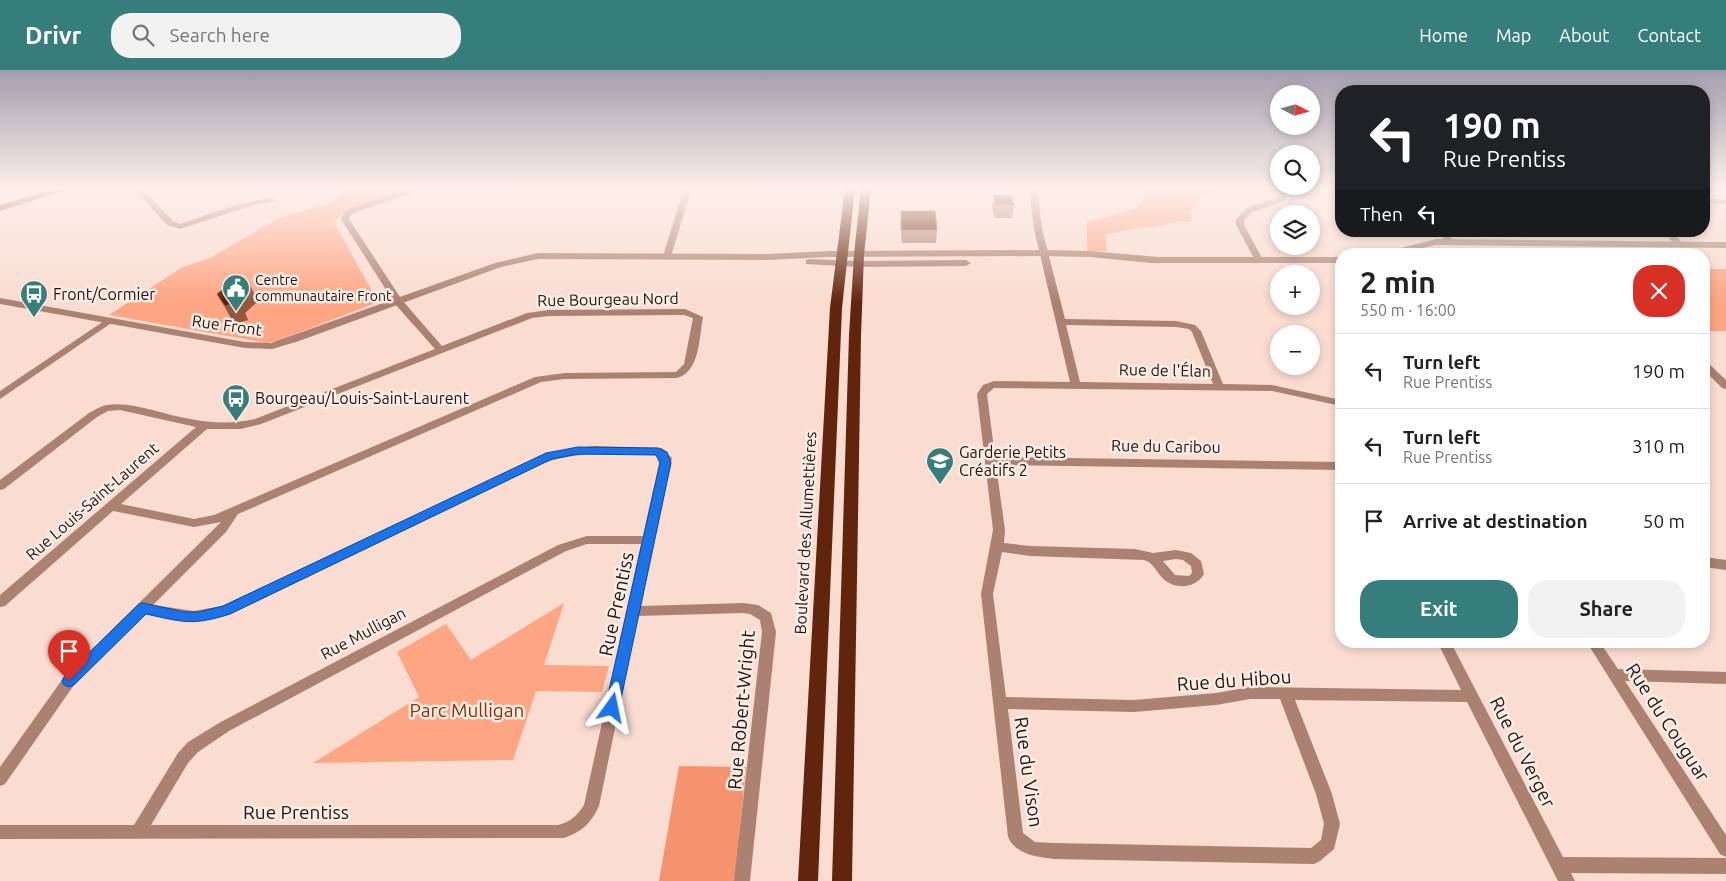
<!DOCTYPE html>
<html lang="en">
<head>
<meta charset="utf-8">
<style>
  :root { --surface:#fff; --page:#f2f2f2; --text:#222; --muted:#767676; --line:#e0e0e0; --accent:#357e7b }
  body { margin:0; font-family:Ubuntu,sans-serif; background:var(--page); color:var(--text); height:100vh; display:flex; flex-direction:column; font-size:19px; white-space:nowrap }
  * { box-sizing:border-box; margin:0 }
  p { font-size:16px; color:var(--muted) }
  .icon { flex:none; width:28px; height:28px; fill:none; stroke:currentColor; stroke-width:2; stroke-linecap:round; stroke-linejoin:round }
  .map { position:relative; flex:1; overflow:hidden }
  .drawer { position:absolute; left:1335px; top:178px; width:375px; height:400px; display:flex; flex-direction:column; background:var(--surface); border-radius:20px; box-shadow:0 2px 8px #0003 }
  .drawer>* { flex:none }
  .hud { position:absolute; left:1335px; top:15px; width:375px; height:152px; border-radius:20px; box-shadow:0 2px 8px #0003; background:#202124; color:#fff; overflow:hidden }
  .needle { width:32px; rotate:96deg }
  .tools { position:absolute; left:1270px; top:15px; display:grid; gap:10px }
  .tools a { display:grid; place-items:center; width:50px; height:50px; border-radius:50%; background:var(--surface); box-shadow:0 2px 8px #0003; font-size:25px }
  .pin { position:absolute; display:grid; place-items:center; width:42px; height:42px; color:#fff; margin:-51px -21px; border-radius:50% 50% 50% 0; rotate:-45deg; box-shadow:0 0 5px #0007 }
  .pin .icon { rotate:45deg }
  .me { position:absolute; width:55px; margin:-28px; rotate:12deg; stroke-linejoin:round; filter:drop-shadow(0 0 4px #0008) }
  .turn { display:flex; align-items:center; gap:18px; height:105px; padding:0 25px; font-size:22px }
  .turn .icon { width:65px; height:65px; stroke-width:2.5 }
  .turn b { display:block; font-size:35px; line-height:42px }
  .then { display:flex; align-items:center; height:48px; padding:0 25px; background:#0003; gap:10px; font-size:19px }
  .round { display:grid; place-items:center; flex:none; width:52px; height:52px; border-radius:20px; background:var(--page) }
  .headline { display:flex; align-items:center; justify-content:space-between; height:85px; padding:0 25px }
  h1 { font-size:30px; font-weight:700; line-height:38px }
  .cta { display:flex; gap:10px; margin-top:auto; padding:10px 25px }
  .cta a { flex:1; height:58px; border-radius:20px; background:var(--accent); color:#fff; font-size:20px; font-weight:700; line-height:58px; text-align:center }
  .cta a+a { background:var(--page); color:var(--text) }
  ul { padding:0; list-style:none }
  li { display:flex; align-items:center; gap:15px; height:75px; padding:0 25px; border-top:1px solid var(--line) }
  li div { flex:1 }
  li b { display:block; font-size:19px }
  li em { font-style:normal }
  header { display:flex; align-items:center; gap:30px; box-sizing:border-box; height:70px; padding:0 25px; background:var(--accent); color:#fff }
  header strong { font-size:24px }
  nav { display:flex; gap:28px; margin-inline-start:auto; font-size:18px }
  .search { width:350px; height:45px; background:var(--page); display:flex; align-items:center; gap:12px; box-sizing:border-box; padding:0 18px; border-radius:20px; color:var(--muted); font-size:19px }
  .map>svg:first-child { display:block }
</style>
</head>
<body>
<header>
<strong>Drivr</strong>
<div class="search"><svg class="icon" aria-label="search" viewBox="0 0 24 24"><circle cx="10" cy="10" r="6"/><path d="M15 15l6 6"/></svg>Search here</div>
<nav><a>Home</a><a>Map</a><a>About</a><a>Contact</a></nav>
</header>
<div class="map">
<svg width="1726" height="811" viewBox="0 0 1726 811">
  <rect width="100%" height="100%" fill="#fadcd1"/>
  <path fill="#fea583" d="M349 118H419L344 142 334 152 378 232 277 271 267 273 109 245 181 198 210 188 281 147 330 133Z
    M1145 118H1227L1201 127 1190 141 1192 152 1180 151 1155 157H1141L1105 165 1107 181H1087V152L1135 139 1143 131Z
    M1704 199H1726V261H1704Z
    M564 533 544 595 609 596 602 622 536 621 513 690 313 693 419 627 397 582 446 554 471 590Z"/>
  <path fill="#f5936f" d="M679 696 746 697 735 811H659Z"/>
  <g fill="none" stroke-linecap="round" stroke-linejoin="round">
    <path fill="#ab8171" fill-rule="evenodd" d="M133 118H142L173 151 180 154C196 149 265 122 276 130L272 132 257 134 180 159 167 155Z
      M414 118H427L356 142 351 145 349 149 402 230 442 276 527 243 549 240 685 239 703 247C699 267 700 302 677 308L565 309 541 312 238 444 226 462 153 535 194 541 222 536 549 383 567 379 595 376 662 378 672 388 641 536 743 533 758 535 771 543 776 562 750 811H734L762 562 760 550 750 544 743 543 638 546 599 736C591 753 582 762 564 768L0 769V755H134L178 683 188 672 219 653 558 475 587 466H643L660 389 655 385C618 385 580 380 544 393L231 544C201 553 175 550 145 544L74 615 5 714 0 716V697L64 607 221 452 194 457 113 441 5 536 0 537V525L196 357 120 340 108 341 97 347 4 419 0 420V410L89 343C95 340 100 336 107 335 132 331 164 345 190 349 212 353 233 354 255 349L435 279 395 234 341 149 344 142 350 138ZM684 245 693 248 684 294 676 302 565 303 535 307 214 445 194 449 121 434 207 359H241L261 354 532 248 549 246ZM587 474H641L584 735C577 746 570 752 558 755H151L188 693 198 682 229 661 566 481Z
      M684 118H692L671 186 670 188H664L663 186Z
      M1029 118H1037L1042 159 1065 249 1176 251 1195 255 1201 261 1223 314 1272 315 1341 330V336L1272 321 994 318 987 324 995 387 1341 392V400L996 395 1005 460 1004 473 1030 476 1135 479 1153 483 1176 480 1191 483 1201 491 1204 504C1197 517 1178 520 1166 511 1157 505 1155 493 1144 490L1030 486 1002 482 993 524 1006 627 1134 630 1216 623 1250 617 1461 620 1437 571H1450L1563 787 1726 788V804L1571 803 1575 811H1558L1467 632 1295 630 1332 724 1340 754 1334 779 1320 791 1314 794 1054 789C1037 787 1016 785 1008 767L981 524 993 460 977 324 983 315 994 311 1070 312 1034 159ZM1066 255 1176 257 1189 259 1192 262 1213 314 1080 312ZM1176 489 1183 490 1191 496 1192 503 1189 506 1175 505 1163 491ZM1250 629H1280L1316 724 1324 754 1321 770 1311 778 1054 773 1035 772 1023 763 1008 639 1134 642 1216 635Z
      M1279 118H1287L1289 123 1285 131 1253 142 1244 150V155L1263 190 1262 192H1256L1236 155V149L1247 138 1279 127 1281 123Z
      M1704 128 1726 130V134L1704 132Z
      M1438 161H1446L1454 172 1453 174H1447Z
      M1661 161H1670L1684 174 1683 176H1677Z
      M107 249 112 252 110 254 0 329V321Z
      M1704 292 1708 293 1726 310V319L1722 318 1704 300Z
      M1704 487 1726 490V500L1704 497Z
      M1586 571H1599L1618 599 1726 602V614L1625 611 1726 765V787L1720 784Z"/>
    <path fill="#ab8171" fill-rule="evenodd" d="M1436 169 1726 172V178L1436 175 1396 184H1377Z
      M1044 180 1090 181 1158 187H1341V193H1151L1090 187 1044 186 829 187 767 190 538 189 501 197 299 271 272 279 245 278 0 234V228L245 272 271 273 495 193 538 183 767 184 829 181Z
      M809 189 858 191 966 190 971 193 966 196 858 197 806 194V190Z"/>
    <path fill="#8c513a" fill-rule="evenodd" d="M58 118H73L0 141V135Z"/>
    <path fill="#60250c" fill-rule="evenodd" d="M845 118H855L842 238 818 811H798L830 238Z
      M861 118H871L864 185 861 265 852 811H832L849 265 854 185Z"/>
  </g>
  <path fill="#ae7e69" d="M993 125 1014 135 1012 148H995L992 138Z
    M901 141 937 160 936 173H902L900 154Z
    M217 224 258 231 245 243 248 250 234 254Z"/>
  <path fill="#8f583f" d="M249 213 258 231 245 243 248 250 234 254 225 236 235 225Z"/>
  <path fill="#612001" stroke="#8f583f" d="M993 125H1011L1014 135H996Z
    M901 141H935L937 160H902Z
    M237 212 249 213 235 225 238 232 225 236 217 224 228 215Z"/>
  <linearGradient id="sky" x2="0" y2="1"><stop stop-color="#a29dae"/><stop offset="0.51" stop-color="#fdefea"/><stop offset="1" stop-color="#fdefea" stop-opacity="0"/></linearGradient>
  <rect width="1726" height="232" fill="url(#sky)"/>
  <path fill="#1a73e8" stroke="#114b97" d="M578 377 658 378 667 382 671 393 618 643 612 645 607 643 605 638 660 393 656 385 578 384 552 389 230 544C193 556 182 552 146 544L74 615 69 617 64 615 62 611 64 607 139 534 143 533 185 542H198L223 536 546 383Z"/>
  <defs>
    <g id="civic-pin" transform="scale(1.4375)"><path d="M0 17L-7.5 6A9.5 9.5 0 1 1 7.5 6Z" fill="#357e7b" stroke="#feece5"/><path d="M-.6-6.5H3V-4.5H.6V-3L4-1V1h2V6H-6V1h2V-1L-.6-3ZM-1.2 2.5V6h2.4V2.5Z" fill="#fff"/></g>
    <g id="bus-pin" transform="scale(1.4375)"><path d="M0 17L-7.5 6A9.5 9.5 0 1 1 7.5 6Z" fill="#357e7b" stroke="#feece5"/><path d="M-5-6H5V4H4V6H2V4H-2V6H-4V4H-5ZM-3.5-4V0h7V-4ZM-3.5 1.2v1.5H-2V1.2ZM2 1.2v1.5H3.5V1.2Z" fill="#fff"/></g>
    <g id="school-pin" transform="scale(1.4375)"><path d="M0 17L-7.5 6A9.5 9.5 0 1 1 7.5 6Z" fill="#357e7b" stroke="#feece5"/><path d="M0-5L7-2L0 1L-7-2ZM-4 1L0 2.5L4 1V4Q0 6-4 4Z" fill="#fff"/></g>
  </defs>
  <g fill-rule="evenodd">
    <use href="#civic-pin" x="236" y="218"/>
    <use href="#bus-pin" x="34" y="224"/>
    <use href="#bus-pin" x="236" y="328"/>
    <use href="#school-pin" x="940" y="391"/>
  </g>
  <g text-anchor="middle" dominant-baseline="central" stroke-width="5" stroke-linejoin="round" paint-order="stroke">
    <g font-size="14" fill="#201612" stroke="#feece5" text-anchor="start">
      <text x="255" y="210">Centre<tspan x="255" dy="16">communautaire Front</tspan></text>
    </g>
    <g font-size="16" fill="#201612" stroke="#feece5" text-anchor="start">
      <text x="53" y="224">Front/Cormier</text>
      <text x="255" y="328">Bourgeau/Louis-Saint-Laurent</text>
      <text x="959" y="382">Garderie Petits<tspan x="959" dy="18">Créatifs 2</tspan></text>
    </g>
    <g font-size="16" fill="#201612" stroke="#feece5">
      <text transform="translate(608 229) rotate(-1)">Rue Bourgeau Nord</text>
      <text transform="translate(227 255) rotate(8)">Rue Front</text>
      <text transform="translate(1165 300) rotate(1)">Rue de l'Élan</text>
      <text transform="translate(1166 376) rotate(1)">Rue du Caribou</text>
      <text transform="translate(92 431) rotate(-41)">Rue Louis-Saint-Laurent</text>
      <text transform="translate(805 463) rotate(-87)">Boulevard des Allumettières</text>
      <text transform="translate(363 563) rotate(-28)">Rue Mulligan</text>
    </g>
    <g font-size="19" fill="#201612" stroke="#feece5">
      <text transform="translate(616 534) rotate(-78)">Rue Prentiss</text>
      <text transform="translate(1234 610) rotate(-4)">Rue du Hibou</text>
      <text transform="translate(741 640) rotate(-85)">Rue Robert-Wright</text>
      <text transform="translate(1668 652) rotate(57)">Rue du Couguar</text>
      <text transform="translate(1523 682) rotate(63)">Rue du Verger</text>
      <text transform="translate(1029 702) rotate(82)">Rue du Vison</text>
      <text x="296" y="742">Rue Prentiss</text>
    </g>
    <g font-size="19" fill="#883209" stroke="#feece5">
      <text x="467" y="640">Parc Mulligan</text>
    </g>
  </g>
</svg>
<div class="tools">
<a><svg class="needle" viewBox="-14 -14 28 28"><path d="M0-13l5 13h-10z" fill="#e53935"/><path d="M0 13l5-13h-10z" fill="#767676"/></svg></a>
<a><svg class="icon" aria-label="search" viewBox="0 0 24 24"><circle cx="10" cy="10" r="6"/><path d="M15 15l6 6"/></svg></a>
<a><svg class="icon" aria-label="layers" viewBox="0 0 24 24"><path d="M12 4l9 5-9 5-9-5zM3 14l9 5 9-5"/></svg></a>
<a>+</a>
<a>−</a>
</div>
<div class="pin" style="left:69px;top:611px;background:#d93025"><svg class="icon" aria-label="arrive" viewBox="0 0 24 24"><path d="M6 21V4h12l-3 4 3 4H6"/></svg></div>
<svg class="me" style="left:612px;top:638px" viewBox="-20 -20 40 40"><path d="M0-17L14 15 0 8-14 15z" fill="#1a73e8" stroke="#fff" stroke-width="4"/></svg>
<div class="hud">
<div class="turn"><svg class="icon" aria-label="left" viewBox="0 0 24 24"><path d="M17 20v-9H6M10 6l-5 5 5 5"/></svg><div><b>190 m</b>Rue Prentiss</div></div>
<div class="then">Then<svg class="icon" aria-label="left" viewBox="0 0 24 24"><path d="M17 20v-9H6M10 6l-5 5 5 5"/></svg></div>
</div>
<section class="drawer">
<div class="headline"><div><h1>2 min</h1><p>550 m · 16:00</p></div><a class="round" style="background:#d93025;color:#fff"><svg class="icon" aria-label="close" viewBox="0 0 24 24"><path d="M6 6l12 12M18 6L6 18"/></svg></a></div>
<ul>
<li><svg class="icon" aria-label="left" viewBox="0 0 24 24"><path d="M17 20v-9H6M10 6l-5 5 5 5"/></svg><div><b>Turn left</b><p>Rue Prentiss</p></div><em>190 m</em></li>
<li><svg class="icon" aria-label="left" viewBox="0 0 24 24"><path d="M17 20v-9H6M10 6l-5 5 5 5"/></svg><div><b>Turn left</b><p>Rue Prentiss</p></div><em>310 m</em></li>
<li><svg class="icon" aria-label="arrive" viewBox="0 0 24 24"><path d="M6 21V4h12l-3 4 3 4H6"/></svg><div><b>Arrive at destination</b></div><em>50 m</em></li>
</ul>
<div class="cta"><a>Exit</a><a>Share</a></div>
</section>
</div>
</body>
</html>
